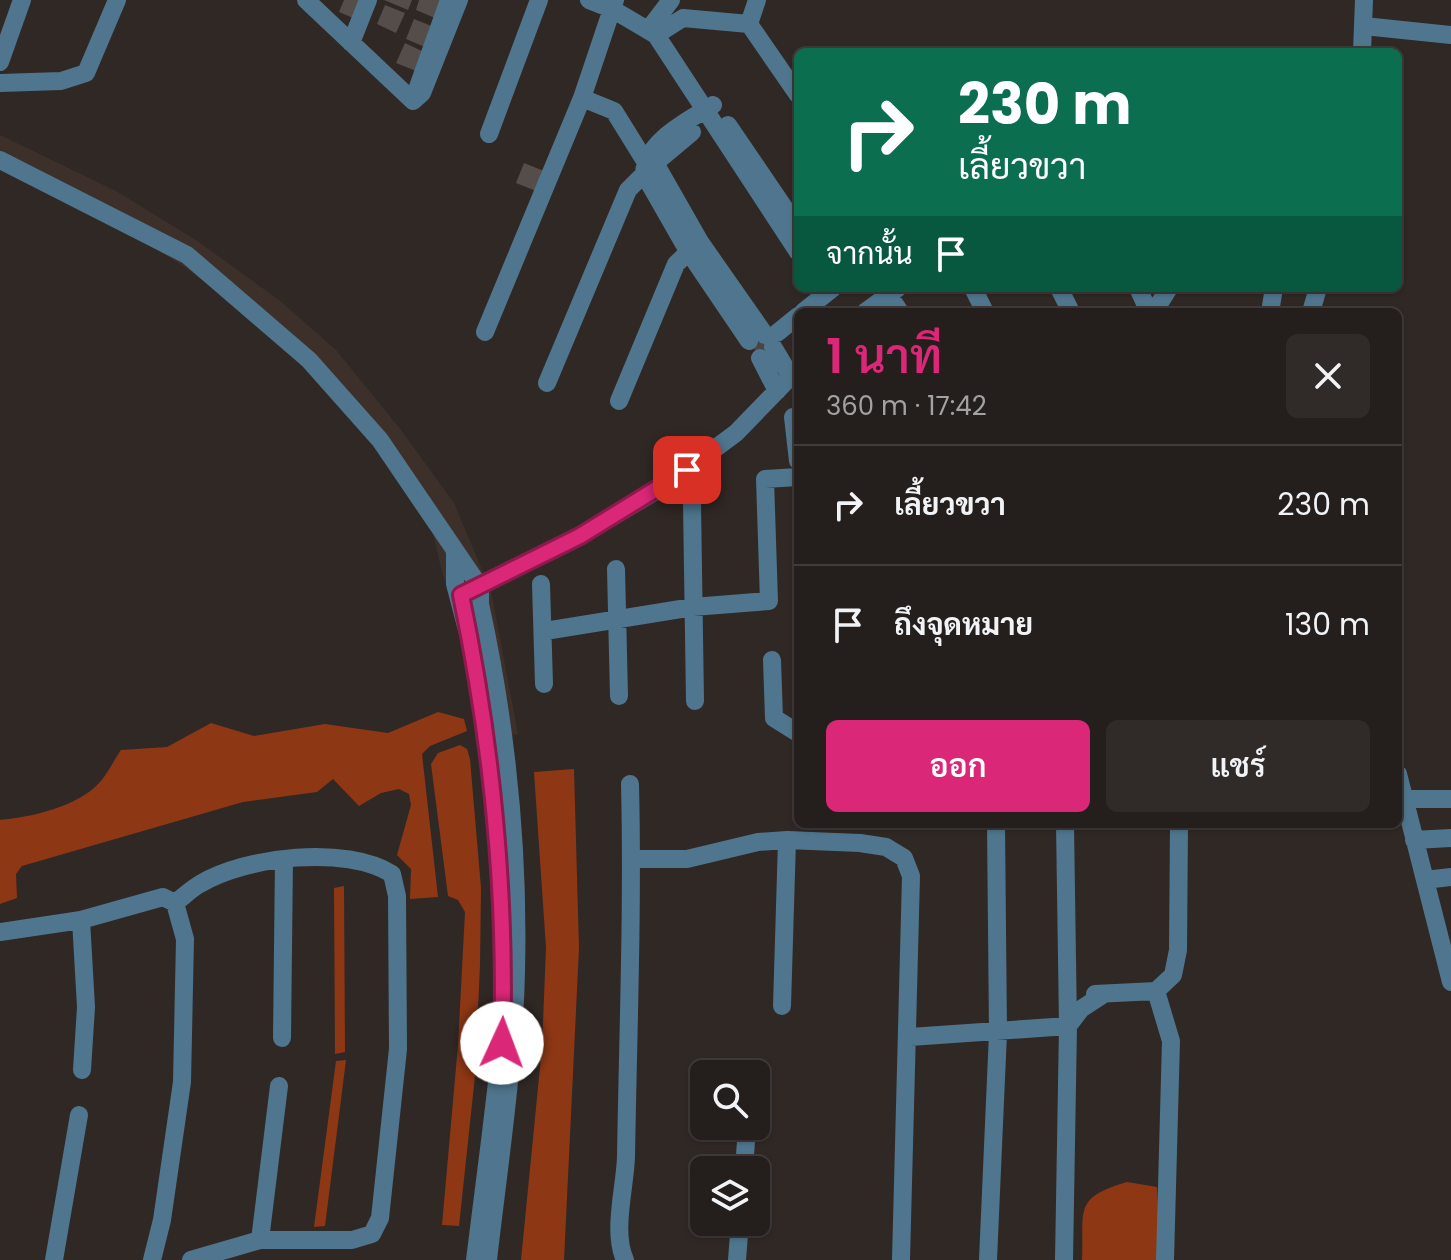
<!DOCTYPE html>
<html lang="th">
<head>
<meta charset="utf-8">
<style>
  :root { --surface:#241e1c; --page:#302b29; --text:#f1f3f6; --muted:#a3a2a3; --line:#413c3b; --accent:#db2777 }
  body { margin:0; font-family:Poppins,Sarabun,sans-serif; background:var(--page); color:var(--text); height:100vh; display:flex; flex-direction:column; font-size:30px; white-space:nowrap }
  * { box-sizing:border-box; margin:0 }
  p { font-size:26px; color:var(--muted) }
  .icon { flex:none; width:44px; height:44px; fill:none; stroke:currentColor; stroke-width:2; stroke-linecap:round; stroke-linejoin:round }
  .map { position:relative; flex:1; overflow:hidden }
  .side { position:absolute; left:794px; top:308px; width:608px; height:520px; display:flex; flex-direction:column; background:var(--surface); border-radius:12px; box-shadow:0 2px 6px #0004,0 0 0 2px var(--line) }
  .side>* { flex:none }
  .guide { position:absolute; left:794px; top:48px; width:608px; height:244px; border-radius:12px; box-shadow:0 2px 6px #0004,0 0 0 2px var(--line); background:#0b6e4f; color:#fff; overflow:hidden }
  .fabs { position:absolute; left:690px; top:1060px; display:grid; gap:16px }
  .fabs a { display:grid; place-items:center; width:80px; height:80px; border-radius:12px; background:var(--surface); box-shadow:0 2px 6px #0004,0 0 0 2px var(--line); font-size:40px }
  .pin { position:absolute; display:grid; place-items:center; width:68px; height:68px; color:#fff; margin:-34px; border-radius:16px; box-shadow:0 4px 12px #0006 }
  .me { position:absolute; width:88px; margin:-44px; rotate:2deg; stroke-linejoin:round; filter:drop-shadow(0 0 6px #0008) }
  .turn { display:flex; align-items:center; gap:28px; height:168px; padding:0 32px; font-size:36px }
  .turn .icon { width:104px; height:104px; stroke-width:2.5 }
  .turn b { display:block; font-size:56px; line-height:68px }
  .then { display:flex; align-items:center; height:76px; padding:0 32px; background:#0003; gap:16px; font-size:30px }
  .round { display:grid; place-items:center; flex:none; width:84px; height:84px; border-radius:12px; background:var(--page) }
  .overview { display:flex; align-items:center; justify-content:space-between; height:136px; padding:0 32px }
  h1 { font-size:48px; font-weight:600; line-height:60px; color:var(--accent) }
  .action { display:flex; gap:16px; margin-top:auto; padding:16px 32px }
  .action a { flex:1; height:92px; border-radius:12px; background:var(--accent); color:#fff; font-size:32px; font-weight:600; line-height:92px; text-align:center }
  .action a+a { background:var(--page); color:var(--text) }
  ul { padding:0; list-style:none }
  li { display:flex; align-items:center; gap:24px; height:120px; padding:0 32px; border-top:2px solid var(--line) }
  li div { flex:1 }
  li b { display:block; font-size:30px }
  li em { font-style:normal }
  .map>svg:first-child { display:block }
</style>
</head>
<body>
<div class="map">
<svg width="1451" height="1260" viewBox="0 0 1451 1260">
  <rect width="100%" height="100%" fill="#302825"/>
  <path fill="#3d302b" d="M0 135 116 191 196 240 279 300 336 350 401 430 454 503 491 591 518 734 484 740 471 659 442 572 429 517 315 370 261 323 180 264 102 216 0 165Z"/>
  <path fill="#8e3714" d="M438 712 464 719 467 731 430 746 422 754 438 897 410 899 411 869 397 855 411 805 409 794 399 789 381 793 359 806 333 779 317 792 243 802 22 866 16 874 17 898 0 904V820C31 817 78 807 100 782 108 773 114 760 121 750L167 747 211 723 254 736 325 724 388 733Z
    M460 745 467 749 470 759 481 888 480 965 475 1076 459 1226 442 1225 458 1045 465 912 458 900 448 896 431 764 438 753Z
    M574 769 579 948 564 1260H521L542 1047 546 948 534 772Z
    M344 886 345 1052 335 1054 334 888Z
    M346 1060 325 1226 314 1227 336 1061Z
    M1127 1182 1157 1187 1160 1260H1082C1084 1209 1073 1198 1127 1182Z"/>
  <path fill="#554d49" d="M344 0H367L358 20 339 12Z
    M384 0H412L408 10Z
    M419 0H443L435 18 416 10Z
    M385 5 405 13 396 33 377 24Z
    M414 19 434 27 425 47 406 39Z
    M405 43 424 52 416 71 396 63Z
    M524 163 544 171 536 191 516 183Z"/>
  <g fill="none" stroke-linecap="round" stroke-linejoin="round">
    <path stroke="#4b4441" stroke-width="18" stroke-dasharray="18 9" stroke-linecap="butt" d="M755 350 777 333"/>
    <path stroke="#4f768e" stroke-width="18" d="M306 0 413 101
      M449 0 413 101 422 93 459 0
      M589 0 612 9 656 35 798 252
      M749 24 757 0
      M1364 26 1451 35
      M649 29 671 0
      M656 35 683 18 749 24 798 95
      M351 43 368 0
      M1362 52 1364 0
      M0 62 22 0
      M0 83 61 81 86 73 117 0
      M713 105C688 121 645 141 644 174L688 251 749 341
      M728 125 798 228
      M692 132 655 163 700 242 765 335
      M489 134 539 0
      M0 160 187 255 309 360 380 440 480 587V604C506 723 519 848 516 971 514 1068 499 1164 488 1260
      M973 288 985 312
      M1059 288 1071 312
      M1138 288 1149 312
      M888 294 900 312
      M803 312 833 288
      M865 312 898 288
      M1154 312 1169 288
      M1270 312 1274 288
      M1311 312 1318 288
      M485 332 582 98 615 0
      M777 333 798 316
      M773 347 791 377
      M760 358 777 391
      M547 383 628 190 655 163 645 161 614 111 582 98
      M619 401 676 264 697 244
      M793 417 798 461
      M692 503 695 701
      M455 553V584L477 668 497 816 504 961
      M616 569 619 696
      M541 584 544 684
      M472 590 580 536 666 485 736 433 798 369
      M545 631 693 607 769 601 765 479 798 477
      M772 660 774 718 798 733
      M1398 774 1451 982
      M1405 799H1451
      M1414 840 1451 838
      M632 859H687L758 842 787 840 860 843 886 847 904 858 911 876 901 1260
      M1425 880 1451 877
      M175 903C183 897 191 889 200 884 247 856 346 845 392 874L397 896 398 1049 380 1218 372 1234 352 1240H260L191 1260
      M81 920 86 1007 82 1070
      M0 932 81 920 163 897 175 903 185 939 182 1082 162 1220 152 1260
      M1095 994 1156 991
      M782 1006 787 840
      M910 1037 1068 1026 1065 824
      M282 1038 284 859
      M490 1141 498 1074
      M744 1170 747 1126
      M260 1240 279 1086
      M54 1260 79 1115
      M475 1260 490 1141 498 1139
      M625 1260C612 1232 625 1188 626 1157 628 1033 633 908 630 784
      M737 1260 740 1222
      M988 1260 998 1033 996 824
      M1064 1260 1068 1026 1081 1009 1104 994
      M1165 1260 1171 1041 1156 991 1173 975 1178 950 1179 824"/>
  </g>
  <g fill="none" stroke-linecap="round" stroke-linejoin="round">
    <g stroke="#8e194d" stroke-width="20">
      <path id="route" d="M502 1043C507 891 492 744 461 595L580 536 687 470"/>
    </g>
    <use href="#route" stroke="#db2777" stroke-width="14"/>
  </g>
</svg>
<div class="fabs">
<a><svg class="icon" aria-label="search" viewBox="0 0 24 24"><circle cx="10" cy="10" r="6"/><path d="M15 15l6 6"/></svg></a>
<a><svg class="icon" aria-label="layers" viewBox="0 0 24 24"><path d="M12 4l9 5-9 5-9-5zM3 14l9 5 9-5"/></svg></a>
</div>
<div class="pin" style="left:687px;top:470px;background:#d93025"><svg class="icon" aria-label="arrive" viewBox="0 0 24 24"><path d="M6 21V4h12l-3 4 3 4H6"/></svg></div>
<svg class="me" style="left:502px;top:1043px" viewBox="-20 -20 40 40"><circle r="19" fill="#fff"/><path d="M0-13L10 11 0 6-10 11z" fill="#db2777"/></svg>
<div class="guide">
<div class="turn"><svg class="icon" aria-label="right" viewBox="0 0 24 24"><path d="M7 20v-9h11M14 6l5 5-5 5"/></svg><div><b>230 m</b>เลี้ยวขวา</div></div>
<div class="then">จากนั้น<svg class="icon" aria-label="arrive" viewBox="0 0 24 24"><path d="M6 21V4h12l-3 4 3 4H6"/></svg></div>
</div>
<section class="side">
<div class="overview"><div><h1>1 นาที</h1><p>360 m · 17:42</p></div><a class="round"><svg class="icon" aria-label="close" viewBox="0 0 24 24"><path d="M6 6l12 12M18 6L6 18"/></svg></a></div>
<ul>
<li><svg class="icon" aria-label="right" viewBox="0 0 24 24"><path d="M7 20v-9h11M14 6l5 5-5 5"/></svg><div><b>เลี้ยวขวา</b></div><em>230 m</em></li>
<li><svg class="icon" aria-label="arrive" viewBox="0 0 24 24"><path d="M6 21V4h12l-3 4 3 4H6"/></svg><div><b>ถึงจุดหมาย</b></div><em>130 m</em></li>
</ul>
<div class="action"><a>ออก</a><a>แชร์</a></div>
</section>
</div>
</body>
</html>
